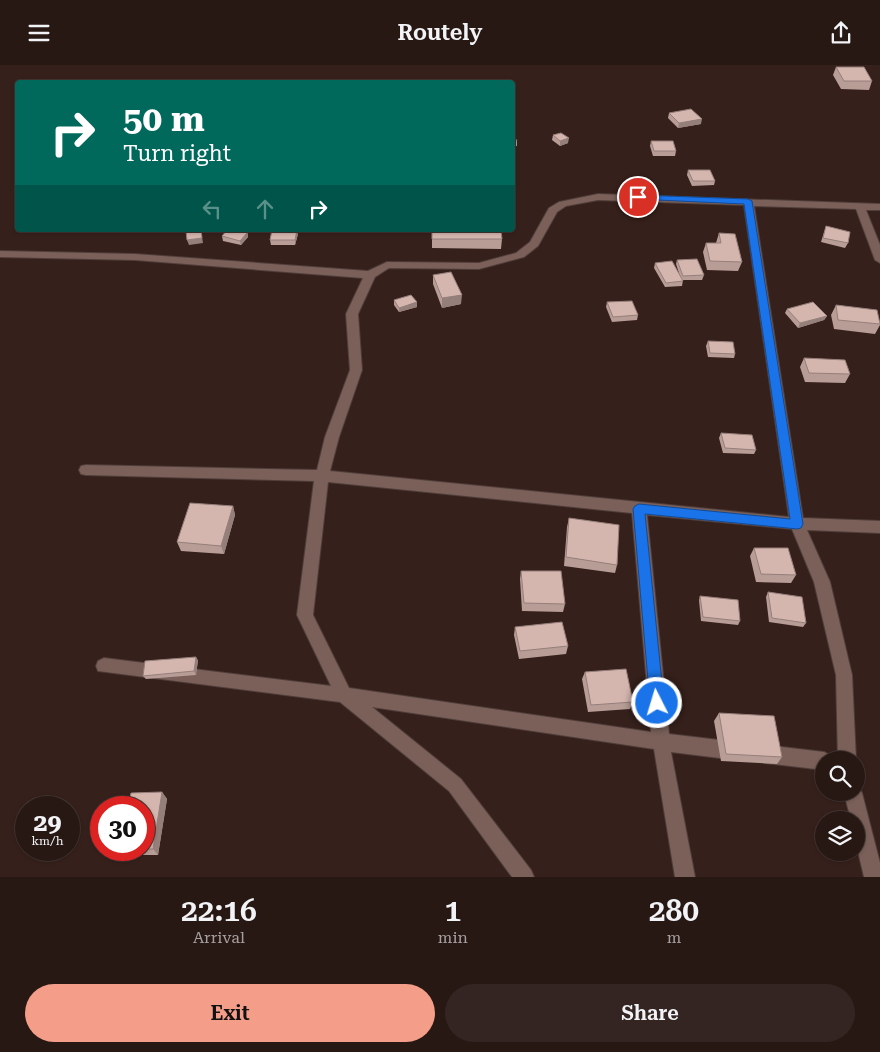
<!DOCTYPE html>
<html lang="en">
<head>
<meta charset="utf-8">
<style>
  :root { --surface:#281814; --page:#342522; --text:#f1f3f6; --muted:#a5a0a0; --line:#443734; --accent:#f49e8a }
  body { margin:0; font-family:"Roboto Serif",serif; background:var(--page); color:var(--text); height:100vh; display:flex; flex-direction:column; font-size:19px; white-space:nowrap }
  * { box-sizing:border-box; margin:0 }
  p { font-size:16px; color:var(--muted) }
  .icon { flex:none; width:28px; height:28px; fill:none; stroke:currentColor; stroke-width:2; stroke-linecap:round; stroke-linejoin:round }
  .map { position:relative; height:812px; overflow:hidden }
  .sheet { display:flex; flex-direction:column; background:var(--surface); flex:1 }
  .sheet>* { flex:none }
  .guide { position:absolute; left:15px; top:15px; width:500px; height:152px; border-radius:5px; box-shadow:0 1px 4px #0004,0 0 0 1px var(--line); background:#00695c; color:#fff; overflow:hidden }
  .controls { position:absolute; left:815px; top:686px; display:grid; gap:10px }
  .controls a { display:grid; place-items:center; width:50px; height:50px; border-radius:50%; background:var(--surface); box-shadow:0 1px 4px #0004,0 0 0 1px var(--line); font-size:25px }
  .speed { position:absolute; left:15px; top:731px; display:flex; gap:10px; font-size:25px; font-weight:700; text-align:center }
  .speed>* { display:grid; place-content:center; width:65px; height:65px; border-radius:50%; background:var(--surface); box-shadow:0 1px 4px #0004,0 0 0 1px var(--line); line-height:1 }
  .speed small { font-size:12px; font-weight:400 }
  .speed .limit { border:8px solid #d22; background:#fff; color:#111 }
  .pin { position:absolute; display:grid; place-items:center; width:42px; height:42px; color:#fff; margin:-21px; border:2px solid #fff; border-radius:50%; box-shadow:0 1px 5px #0007 }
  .me { position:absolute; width:55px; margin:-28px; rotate:355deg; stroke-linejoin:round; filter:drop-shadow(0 0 4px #0008) }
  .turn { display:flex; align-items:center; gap:18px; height:105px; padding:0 25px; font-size:22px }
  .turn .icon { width:65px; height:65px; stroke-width:2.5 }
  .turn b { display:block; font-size:35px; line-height:42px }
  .lanes { display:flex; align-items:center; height:48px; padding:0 25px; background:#0003; justify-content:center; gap:25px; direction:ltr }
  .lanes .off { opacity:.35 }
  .eta { display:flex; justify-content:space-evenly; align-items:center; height:85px; text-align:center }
  .eta b { font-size:30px; font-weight:600; line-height:35px }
  .action { display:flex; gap:10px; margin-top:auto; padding:10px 25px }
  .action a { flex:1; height:58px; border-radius:30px; background:var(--accent); color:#111; font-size:20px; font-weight:600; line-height:58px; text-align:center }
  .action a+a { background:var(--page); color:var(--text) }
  header { display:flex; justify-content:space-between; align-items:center; height:65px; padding:0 25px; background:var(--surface); font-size:22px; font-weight:600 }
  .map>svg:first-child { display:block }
</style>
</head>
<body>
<header><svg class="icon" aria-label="menu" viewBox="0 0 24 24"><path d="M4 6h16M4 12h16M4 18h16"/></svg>Routely<svg class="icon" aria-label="share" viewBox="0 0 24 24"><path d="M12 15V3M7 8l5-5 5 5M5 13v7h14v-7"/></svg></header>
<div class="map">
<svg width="880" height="812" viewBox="0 0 880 812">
  <rect width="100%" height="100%" fill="#36201b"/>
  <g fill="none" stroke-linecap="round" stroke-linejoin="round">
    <g stroke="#503e3a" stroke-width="2">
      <path id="minor" d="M598 129 880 139V145H866L880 180V198L875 195 856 144 754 141 803 453 880 456V468L807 465 830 517 852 610 856 695H838L836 610 814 517 792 464 647 450 669 669 736 677 742 680 745 686 742 692 736 695 671 687 695 812H675L654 684 372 642 461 714 531 805 534 812H512L449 726 340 637 98 606 96 601 98 596 104 593 331 621 297 550 314 416 86 410 81 409 79 405 81 401 86 400 317 405 325 372 350 305 346 249 363 213 135 195 0 192V186L135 189 368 206 387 197 479 198 516 188 530 177 549 143 559 137ZM598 135 744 140 789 452 330 406 339 372 362 305 358 249 375 212 389 203 479 204 524 192 538 181 557 147 566 141ZM328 417 632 448 651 667 349 623 313 550Z
        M765 680 824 687 830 690 832 695H824V705L765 698 759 695 756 689 759 683Z
        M856 720 859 722 862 728 880 798V812H864L856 778V755H851L844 728H856Z"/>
    </g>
    <use href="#minor" fill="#7a6059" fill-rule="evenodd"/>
  </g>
  <path fill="#b79d96" d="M836 2 872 16 869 25 841 24 833 10Z
    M669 48 701 59 678 63 668 53Z
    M512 68 517 76V81H512Z
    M553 70 568 78 560 81 552 75Z
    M651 76 676 86 675 91H653L650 81Z
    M688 105 715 116 714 120 692 121 687 110Z
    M826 161 848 178 845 183 821 177Z
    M432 165 502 174 501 184 432 183Z
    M719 168 742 197 738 206 707 205 703 187 706 178H716Z
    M298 169 295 180H271L270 175Z
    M222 171 248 172 241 180 223 176Z
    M677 195 704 210 702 215H683L682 221 665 222 654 203 655 198 679 208 676 199Z
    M433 210 461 239 442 243 433 219Z
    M394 235 417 242 399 247 394 240Z
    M607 237 638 250 637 255 612 257 606 242Z
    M836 240 880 258V260L875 269 834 264 831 250Z
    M787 244 827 251 824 255 798 263 785 248Z
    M708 276 735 289 734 293 708 292 706 281Z
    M804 293 850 309 845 318 805 317 800 302Z
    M721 368 756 385 754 389 723 388 719 373Z
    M233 441 235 450 224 489 181 486 177 477Z
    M569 453 617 500 615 508 564 501 567 462Z
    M754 483 796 510 791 518 756 517 750 491Z
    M521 506 565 539 563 547 522 546 520 514Z
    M768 527 806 558 803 562 769 557 766 532Z
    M700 531 740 556 738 560 701 556 699 535Z
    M515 562 568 581 566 589 519 594 514 570Z
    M198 595 196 610 146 614 143 611Z
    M585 607 633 637 630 644 588 647 582 614Z
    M719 648 782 692 777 699 721 696 714 656Z
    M162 727 167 734 158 790H126L120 785H144V742Z"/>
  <path fill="#957f7a" d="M702 54 701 59 678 63 679 58Z
    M569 73 568 78 560 81V76Z
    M201 165 203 178 189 180 187 175Z
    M297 165 298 169 295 180V175Z
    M248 167V172L241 180 240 176Z
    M462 230 461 239 442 243V233Z
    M417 237V242L399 247V243Z
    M827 251 824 255 798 263 800 258Z
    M233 441 235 450 224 489 221 481Z
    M196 592 198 595 196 610 194 606Z
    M162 727 167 734 158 790 153 784Z"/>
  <path fill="#d5b6af" stroke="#957f7a" d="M836 2H864L872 16H844Z
    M691 44 702 54 679 58 669 48Z
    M512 68 517 76 512 77Z
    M561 68 569 73 560 76 553 70Z
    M651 76H673L676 86H654Z
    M688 105H710L715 116H693Z
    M826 161 850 167 848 178 823 173Z
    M192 165H201L202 173 187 175 186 166Z
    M227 165H238L248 167 240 176 222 171Z
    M272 165H297L295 175H270Z
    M432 165H501L502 174H432Z
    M719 168 735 169 742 197 710 196 706 178H721Z
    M697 194 704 210 683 211 677 195Z
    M672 196 683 216 666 218 655 198Z
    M451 207 462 230 442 233 433 210Z
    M411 230 417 237 399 243 394 235Z
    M632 236 638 250 613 252 607 237Z
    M813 237 827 251 800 258 787 244Z
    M836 240 877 245 880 259 838 255Z
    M708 276 733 277 735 289 710 288Z
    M804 293 845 295 850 309 809 308Z
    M721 368 752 370 756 385 725 383Z
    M190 438 233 441 221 481 177 477Z
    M569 453 619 460 617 500 566 492Z
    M754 483H788L796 510 761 509Z
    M521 506H561L565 539 524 538Z
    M768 527 802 532 806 558 772 553Z
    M700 531 738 535 740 556 703 552Z
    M562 557 568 581 520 586 515 562Z
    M196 592 194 606 143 611 145 596Z
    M626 604 633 637 591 640 585 607Z
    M719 648 774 651 782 692 726 689Z
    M162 727 153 784H144V742H128L131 728Z"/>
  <path fill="#1a73e8" stroke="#114b97" d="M638 130 748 134 752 136 803 459 801 463 797 464 645 449 664 638 662 643 657 645 652 643 650 638 633 444 635 441 639 439 790 454 744 139 635 134 633 132Z"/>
</svg>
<div class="controls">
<a><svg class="icon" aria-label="search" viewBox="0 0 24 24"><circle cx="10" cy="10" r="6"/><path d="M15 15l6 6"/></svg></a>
<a><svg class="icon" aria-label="layers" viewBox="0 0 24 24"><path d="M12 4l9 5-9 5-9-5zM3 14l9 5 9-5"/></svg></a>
</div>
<div class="speed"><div>29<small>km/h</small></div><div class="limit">30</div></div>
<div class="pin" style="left:638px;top:132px;background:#d93025"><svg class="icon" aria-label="arrive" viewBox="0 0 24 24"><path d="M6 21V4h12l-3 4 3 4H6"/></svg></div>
<svg class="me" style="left:657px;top:638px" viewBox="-20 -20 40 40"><circle r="17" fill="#1a73e8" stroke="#fff" stroke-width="3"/><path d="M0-11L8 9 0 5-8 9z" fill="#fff"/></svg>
<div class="guide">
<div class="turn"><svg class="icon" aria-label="right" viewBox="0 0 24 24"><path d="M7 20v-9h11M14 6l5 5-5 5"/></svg><div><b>50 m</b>Turn right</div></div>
<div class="lanes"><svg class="icon off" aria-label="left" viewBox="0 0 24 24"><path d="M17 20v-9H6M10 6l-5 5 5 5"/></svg><svg class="icon off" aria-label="ahead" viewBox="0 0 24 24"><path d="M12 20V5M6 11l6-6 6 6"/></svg><svg class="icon" aria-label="right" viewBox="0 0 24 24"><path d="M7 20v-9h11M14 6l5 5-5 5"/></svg></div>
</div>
</div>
<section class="sheet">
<div class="eta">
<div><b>22:16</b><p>Arrival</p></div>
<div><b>1</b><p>min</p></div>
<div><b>280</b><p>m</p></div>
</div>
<div class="action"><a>Exit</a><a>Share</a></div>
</section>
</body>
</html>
